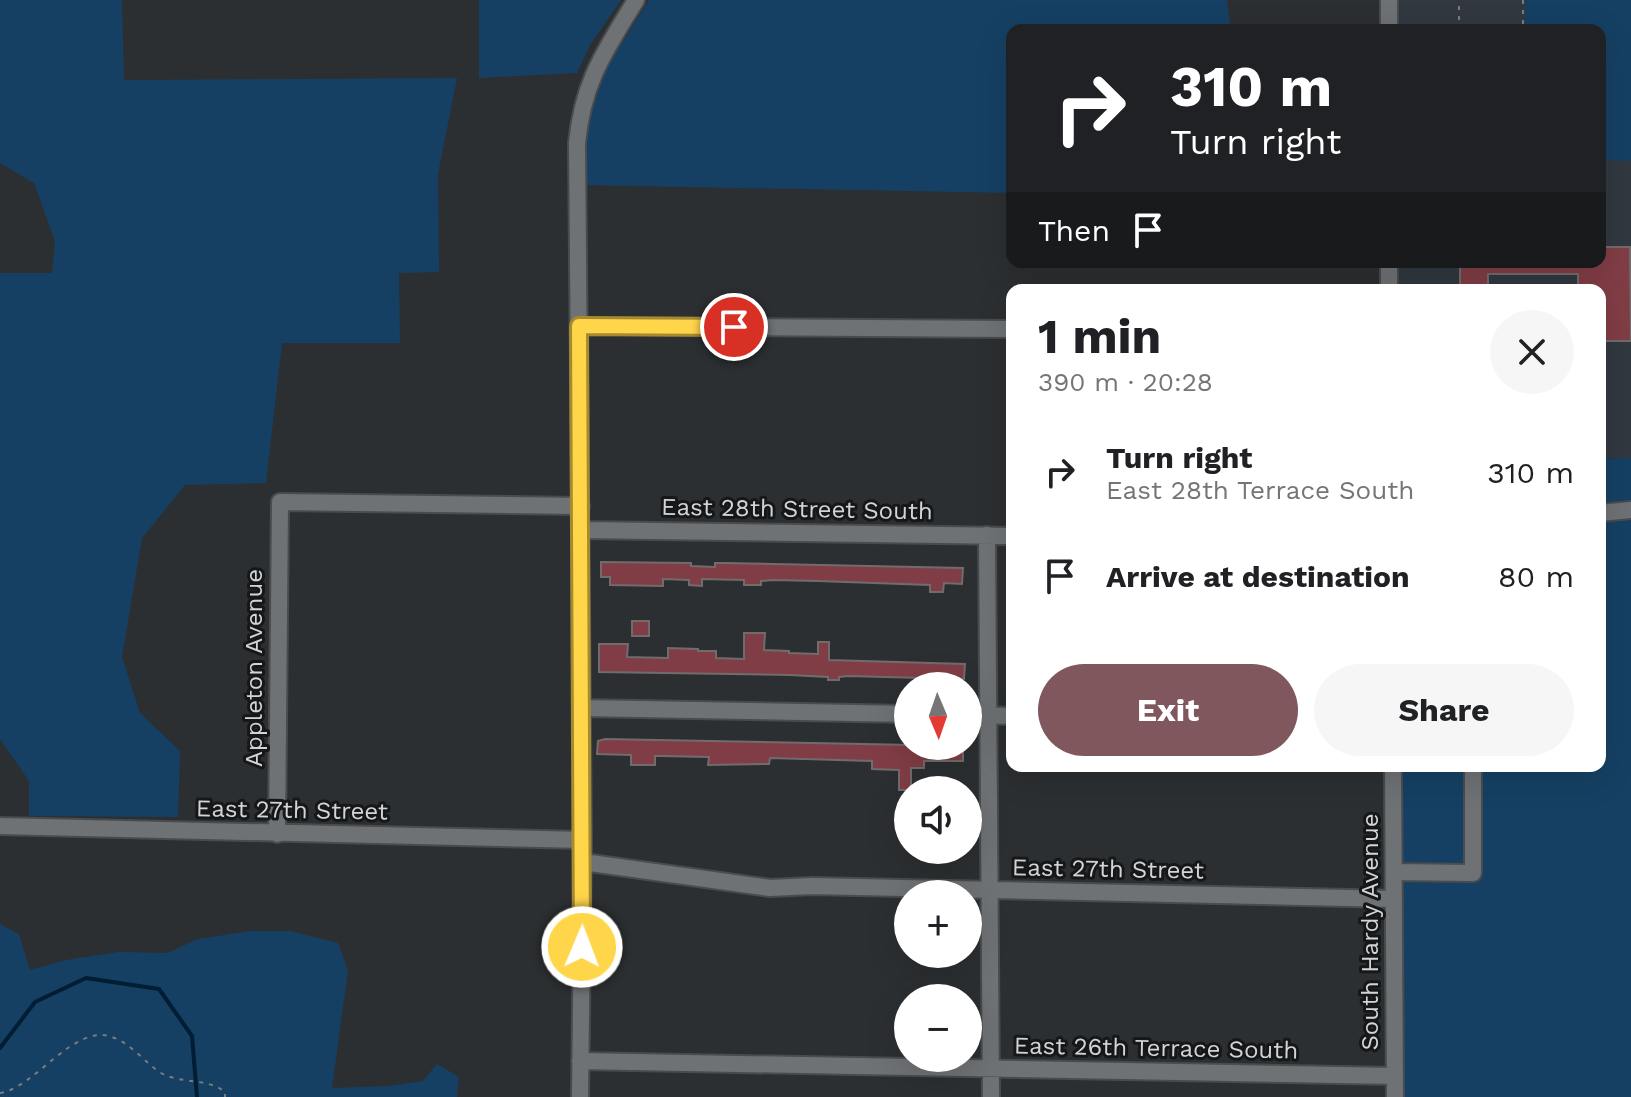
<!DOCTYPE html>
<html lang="en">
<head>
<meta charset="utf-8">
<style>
  :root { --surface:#fff; --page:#f6f6f6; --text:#202124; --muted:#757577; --accent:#7f575d }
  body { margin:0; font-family:"Work Sans",sans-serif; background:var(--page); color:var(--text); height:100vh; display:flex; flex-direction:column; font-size:30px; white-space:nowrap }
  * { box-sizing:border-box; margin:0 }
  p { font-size:26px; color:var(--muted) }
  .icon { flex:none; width:44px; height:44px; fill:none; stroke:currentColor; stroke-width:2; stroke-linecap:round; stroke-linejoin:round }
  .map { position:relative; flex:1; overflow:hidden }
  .side { position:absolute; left:1006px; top:284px; width:600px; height:488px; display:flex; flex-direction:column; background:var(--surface); border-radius:16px; box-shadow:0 8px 32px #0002 }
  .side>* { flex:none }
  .guide { position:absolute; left:1006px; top:24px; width:600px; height:244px; border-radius:16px; box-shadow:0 8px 32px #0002; background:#202124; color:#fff; overflow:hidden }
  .needle { width:52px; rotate:178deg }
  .controls { position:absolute; left:894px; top:672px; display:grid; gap:16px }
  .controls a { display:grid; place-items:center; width:88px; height:88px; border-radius:50%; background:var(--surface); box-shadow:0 8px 32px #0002; font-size:40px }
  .pin { position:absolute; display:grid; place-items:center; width:68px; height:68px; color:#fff; margin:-34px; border:4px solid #fff; border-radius:50%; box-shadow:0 2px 8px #0007 }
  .me { position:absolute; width:88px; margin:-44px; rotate:1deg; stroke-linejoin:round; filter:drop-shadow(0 0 6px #0008) }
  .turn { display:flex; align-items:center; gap:28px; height:168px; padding:0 32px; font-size:36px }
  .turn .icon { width:104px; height:104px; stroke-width:2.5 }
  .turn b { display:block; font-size:56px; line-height:68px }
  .then { display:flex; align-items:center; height:76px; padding:0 32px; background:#0003; gap:16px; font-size:30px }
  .round { display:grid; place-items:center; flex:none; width:84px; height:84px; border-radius:42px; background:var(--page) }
  .headline { display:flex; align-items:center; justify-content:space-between; height:136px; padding:0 32px }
  h1 { font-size:48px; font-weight:700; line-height:60px }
  .action { display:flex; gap:16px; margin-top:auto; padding:16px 32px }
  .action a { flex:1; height:92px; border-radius:48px; background:var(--accent); color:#fff; font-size:32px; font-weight:700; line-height:92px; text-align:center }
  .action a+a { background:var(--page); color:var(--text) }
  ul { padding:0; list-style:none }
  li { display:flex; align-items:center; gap:24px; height:104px; padding:0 32px }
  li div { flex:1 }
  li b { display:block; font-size:30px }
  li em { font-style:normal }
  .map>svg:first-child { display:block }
</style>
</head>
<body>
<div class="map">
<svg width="1631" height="1097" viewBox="0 0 1631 1097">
  <rect width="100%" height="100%" fill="#2c2f31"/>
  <path fill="#31383f" d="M1399 0H1631V458L1600 459V290H1399V262H1600V30H1399Z"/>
  <path fill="#154063" d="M0 0H122L124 80 457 78 438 174 439 272 399 273 400 343H282L266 483 185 485 142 538 122 657 140 713 180 751 178 817 29 816V781L0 739V273H52L55 241 34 183 0 163Z
    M479 0H621L590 45 577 73 479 78Z
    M649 0H1227L1230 24 1372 30H1012V193L583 185 589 119 605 70Z
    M1525 0H1631V161L1600 160V30H1525Z
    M1631 458V1097H1402L1401 766H1600V459Z
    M0 924 19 934 30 970 66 960 119 952 167 953 198 939 251 931H290L338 943 348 970 332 1088 389 1086 423 1081 437 1064 459 1077 457 1097H0Z"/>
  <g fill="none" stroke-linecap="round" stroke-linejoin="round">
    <path stroke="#011d34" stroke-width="4" d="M0 1048 35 1002 86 978 159 989 192 1036 197 1097"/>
  </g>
  <path fill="#813d45" stroke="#716c6c" stroke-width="2" d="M1600 247H1630L1631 341H1600V290H1578V274H1488V290H1460V262H1600Z
    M601 562 691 563V566L715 567V563H725L963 568 962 584 944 583 943 592H930V585L818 581 773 580 761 581V585H744V580L702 579V586L689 585V580L663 579V586L610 585V577H601Z
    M632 621H649V636H632Z
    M744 633H765L764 650 789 651V653L818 654V642H829V660L965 664 964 679 922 676V678L848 676 839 677V680H828V677L790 675 599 672V644H628L627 657 668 658V648L698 649V651H716V658L744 659Z
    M605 739 963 746V761H924V768H911V790H899V770L872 769V761L770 758 769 764 708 765 709 757 662 756H655V765H631V755L597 754 598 741Z"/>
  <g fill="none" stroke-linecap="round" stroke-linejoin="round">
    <g stroke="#494c4e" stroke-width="20">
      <path id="minor" d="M1389 0V30
        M1389 262V290
        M579 326 1012 329
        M1600 513 1631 510
        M581 530 1012 536
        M987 535 991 1097
        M582 708 908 714
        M968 715 1012 716
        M1393 766 1395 1097
        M0 826 583 840
        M277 834 280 502 581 506
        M583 862 770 888 812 886 1394 899
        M1394 872 1473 873V766
        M580 1061 1395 1076
        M580 1097 583 840 577 143C583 81 605 51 636 0"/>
    </g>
    <path stroke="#7a7c7e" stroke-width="2" stroke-dasharray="4 6" stroke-linecap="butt" d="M1523 0V30
      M1459 30V0
      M0 1093C35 1088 74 1023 112 1037 132 1044 144 1062 161 1073 180 1084 209 1078 225 1092V1097"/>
    <use href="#minor" stroke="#6f7275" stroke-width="16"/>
  </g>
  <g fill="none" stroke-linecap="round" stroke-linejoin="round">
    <g stroke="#a68a30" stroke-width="20">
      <path id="route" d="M582 947 579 326 734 327"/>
    </g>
    <use href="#route" stroke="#ffd54a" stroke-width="14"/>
  </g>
  <g text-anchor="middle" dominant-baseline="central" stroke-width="6" stroke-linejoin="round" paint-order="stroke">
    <g font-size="24" fill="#d2d4d5" stroke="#151718">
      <text transform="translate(797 509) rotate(1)">East 28th Street South</text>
      <text transform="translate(254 668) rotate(-90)">Appleton Avenue</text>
      <text transform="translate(292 810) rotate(1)">East 27th Street</text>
      <text transform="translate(1108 869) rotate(1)">East 27th Street</text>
      <text transform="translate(1370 932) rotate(-90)">South Hardy Avenue</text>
      <text transform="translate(1156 1048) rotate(1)">East 26th Terrace South</text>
    </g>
  </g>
</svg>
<div class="controls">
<a><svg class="needle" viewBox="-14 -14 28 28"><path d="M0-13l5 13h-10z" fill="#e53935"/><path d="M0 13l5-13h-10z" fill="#757577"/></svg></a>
<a><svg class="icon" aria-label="sound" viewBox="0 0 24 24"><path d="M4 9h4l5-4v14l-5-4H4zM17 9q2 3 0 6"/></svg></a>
<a>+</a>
<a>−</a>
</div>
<div class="pin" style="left:734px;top:327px;background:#d93025"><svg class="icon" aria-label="arrive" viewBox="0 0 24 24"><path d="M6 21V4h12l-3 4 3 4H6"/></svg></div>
<svg class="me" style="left:582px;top:947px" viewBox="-20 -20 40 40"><circle r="17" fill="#ffd54a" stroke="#fff" stroke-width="3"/><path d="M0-11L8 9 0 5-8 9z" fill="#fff"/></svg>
<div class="guide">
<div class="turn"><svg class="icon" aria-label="right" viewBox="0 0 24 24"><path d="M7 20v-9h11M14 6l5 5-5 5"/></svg><div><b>310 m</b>Turn right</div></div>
<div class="then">Then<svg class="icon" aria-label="arrive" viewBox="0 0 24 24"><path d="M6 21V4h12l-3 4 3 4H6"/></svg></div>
</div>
<section class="side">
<div class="headline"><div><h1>1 min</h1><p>390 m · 20:28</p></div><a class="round"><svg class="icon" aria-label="close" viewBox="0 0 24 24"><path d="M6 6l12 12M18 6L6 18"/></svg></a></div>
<ul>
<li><svg class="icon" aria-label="right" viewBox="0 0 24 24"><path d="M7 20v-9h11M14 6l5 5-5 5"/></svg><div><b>Turn right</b><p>East 28th Terrace South</p></div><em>310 m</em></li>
<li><svg class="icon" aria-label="arrive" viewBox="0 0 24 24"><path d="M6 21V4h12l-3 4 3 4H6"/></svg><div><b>Arrive at destination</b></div><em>80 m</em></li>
</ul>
<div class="action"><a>Exit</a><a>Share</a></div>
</section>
</div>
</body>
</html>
